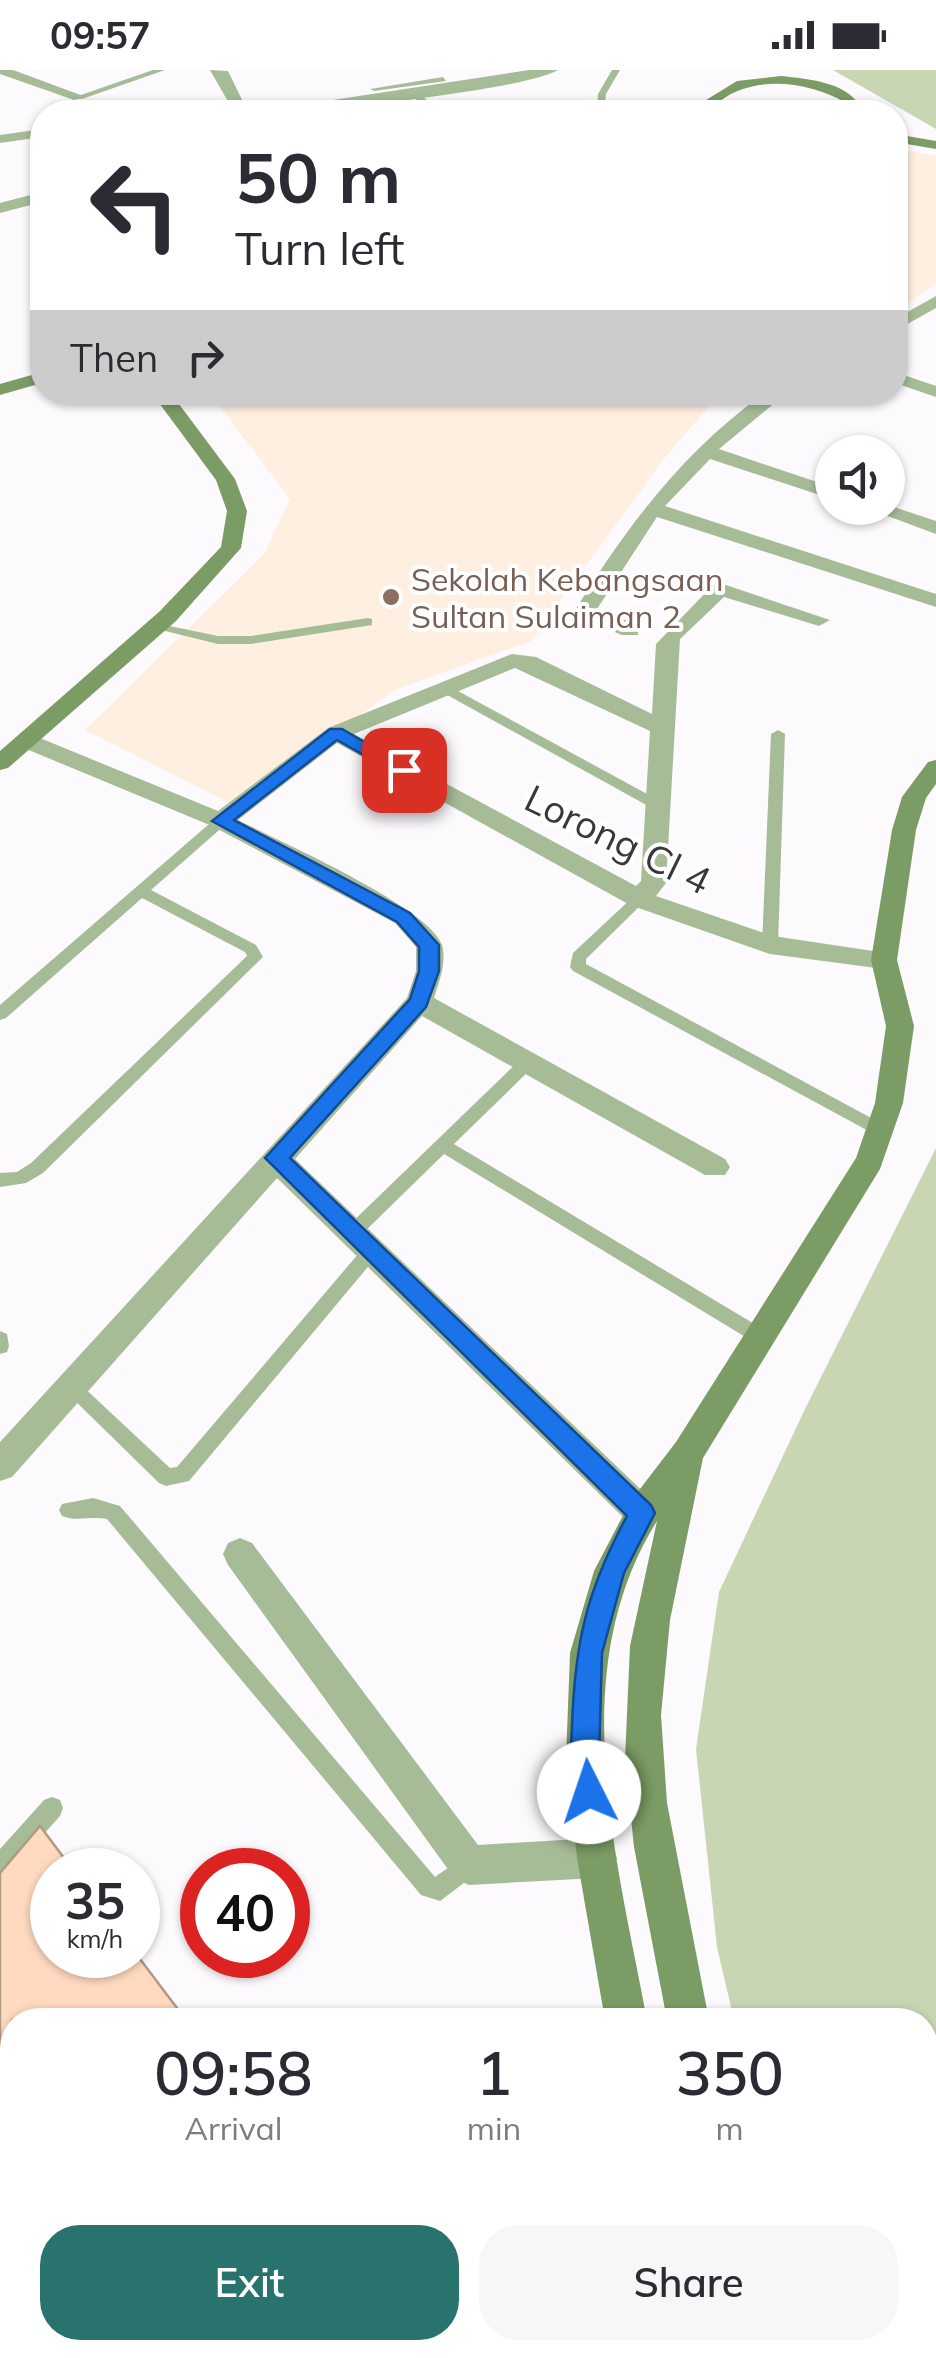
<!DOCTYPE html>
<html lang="en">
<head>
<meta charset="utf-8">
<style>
  :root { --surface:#fff; --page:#f7f7f7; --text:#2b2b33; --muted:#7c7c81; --accent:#29736e }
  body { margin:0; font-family:Mulish,sans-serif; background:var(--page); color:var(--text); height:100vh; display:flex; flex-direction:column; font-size:38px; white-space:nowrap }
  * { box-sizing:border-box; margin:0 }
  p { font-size:32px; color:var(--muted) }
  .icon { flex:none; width:55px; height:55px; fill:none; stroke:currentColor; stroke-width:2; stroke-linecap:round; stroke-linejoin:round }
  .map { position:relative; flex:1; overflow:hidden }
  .drawer { position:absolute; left:0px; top:1938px; width:938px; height:352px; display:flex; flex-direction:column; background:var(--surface); border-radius:40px 40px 0 0; box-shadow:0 2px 8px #0004 }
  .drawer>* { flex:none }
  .hud { position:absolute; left:30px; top:30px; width:878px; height:305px; border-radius:40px; box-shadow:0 2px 8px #0004; background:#fff; color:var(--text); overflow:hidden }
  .buttons { position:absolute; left:815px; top:365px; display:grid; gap:20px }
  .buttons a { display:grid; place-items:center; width:90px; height:90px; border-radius:50%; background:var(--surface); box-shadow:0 2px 8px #0004; font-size:50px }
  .speed { position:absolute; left:30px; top:1778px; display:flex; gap:20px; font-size:50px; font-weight:700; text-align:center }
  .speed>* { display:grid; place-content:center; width:130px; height:130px; border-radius:50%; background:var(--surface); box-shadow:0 2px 8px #0004; line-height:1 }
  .speed small { font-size:25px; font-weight:400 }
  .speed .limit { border:15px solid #d22; background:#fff; color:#111 }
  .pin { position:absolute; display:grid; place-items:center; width:85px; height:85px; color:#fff; margin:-42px; border-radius:20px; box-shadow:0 5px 15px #0006 }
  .me { position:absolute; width:110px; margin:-55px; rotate:356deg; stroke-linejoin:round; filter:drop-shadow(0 0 8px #0008) }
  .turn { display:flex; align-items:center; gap:35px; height:210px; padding:0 40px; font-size:45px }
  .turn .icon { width:130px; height:130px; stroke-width:2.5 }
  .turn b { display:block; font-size:70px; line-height:85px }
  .then { display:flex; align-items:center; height:95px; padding:0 40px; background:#0003; gap:20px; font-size:38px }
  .eta { display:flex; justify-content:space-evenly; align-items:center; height:170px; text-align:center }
  .eta b { font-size:60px; font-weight:600; line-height:70px }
  .action { display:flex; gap:20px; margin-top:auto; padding:20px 40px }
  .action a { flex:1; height:115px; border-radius:40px; background:var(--accent); color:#fff; font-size:40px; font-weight:600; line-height:115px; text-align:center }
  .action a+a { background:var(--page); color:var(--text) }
  .status { display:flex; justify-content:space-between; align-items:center; height:70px; padding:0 50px; background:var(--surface); direction:ltr }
  .status svg { height:28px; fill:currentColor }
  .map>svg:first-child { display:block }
</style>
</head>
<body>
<div class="status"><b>09:57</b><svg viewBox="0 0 49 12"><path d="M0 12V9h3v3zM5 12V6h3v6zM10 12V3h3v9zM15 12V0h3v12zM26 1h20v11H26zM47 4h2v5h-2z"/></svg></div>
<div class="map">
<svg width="936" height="2288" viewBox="0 0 936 2288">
  <rect width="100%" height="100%" fill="#fdfafe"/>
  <path fill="#feefe1" d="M895 78 936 86V214L895 242Z
    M210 323H733L714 330 663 390 531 571 394 620 238 737 85 660 264 484 290 429Z"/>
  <path fill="#c9d6b3" d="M833 0H936V59Z
    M936 1078V2288H831L827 2278H925V1950H734L717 1877 696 1679 719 1522 805 1339Z"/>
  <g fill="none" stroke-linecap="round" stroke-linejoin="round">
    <path fill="#a6bc97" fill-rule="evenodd" d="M153 0H165L82 29 75 27Z
      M612 0H620L606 24 604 42H566L597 36 598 24Z
      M443 7 446 11 374 21 370 19Z
      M411 22H417L442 42H433L411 26Z
      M368 548 372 549V555L251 574H218L149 557 155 553 218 566H251Z
      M445 614 660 731 662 734 655 738 650 737 440 621 438 618Z
      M778 660 785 664 778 875 770 880 762 875 771 664Z
      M221 746 226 748V754L151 820 256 875 263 887 43 1103 26 1113 0 1117V1103L17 1102 31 1093 247 886 245 882 142 828 6 948 0 950V935L216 748Z
      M639 824 646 829 644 832 586 889V894L886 1056 888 1060 886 1064H874L573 901 570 897 573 883 634 826Z
      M528 986 536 992 534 996 454 1074 766 1261 768 1266 766 1271 759 1274 752 1271 444 1084 358 1168H346L343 1163 346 1158 522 988Z
      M371 1174 377 1176 380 1181 377 1186 189 1411 166 1416 159 1413 63 1319 65 1313 72 1311 79 1313 170 1398 177 1397 365 1176Z
      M0 1261 7 1264 9 1276 7 1282 0 1284Z
      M93 1428 120 1436 435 1807 469 1783 477 1787 481 1795 477 1803 440 1831 421 1825 107 1449C92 1446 76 1452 62 1446L59 1440 62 1434Z
      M52 1727 60 1730 63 1738 60 1746 8 1804 0 1808V1779L44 1730Z
      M936 2054V2080L925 2084V2058Z"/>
    <path fill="#a6bc97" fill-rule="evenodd" d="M0 0H13L86 27 74 30 0 4Z
      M210 0 228 1 248 42H234Z
      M529 0H558C526 20 298 45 254 42Z
      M42 59V67L0 73V65Z
      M42 122V132L0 143V133Z
      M936 226V238L895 261V249Z
      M895 302 936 316V327L895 313Z
      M766 322H788L719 379 832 417V429L710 389 665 436 936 524V537L657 447 597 539 638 555V565H622L577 547 574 542C626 457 684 380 766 322Z
      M888 435 936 451V464L866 438Z
      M720 513 830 550 819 556 724 527 680 569 666 813 656 826 773 866 893 884 897 890 893 896 884 899 770 884 630 835 337 673 238 750C277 770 431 838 442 875 447 892 439 912 434 928L725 1089 730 1097 725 1105H705L422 946 295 1089 654 1432 659 1443 654 1454 642 1458 630 1454 277 1108 12 1407 0 1411V1372L407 928 416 901V877L395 853 212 756 19 676V666H35L218 741 328 658 512 584 536 587 652 644 656 574 713 515ZM515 598 650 661 641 811 636 816 354 664Z
      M240 1468 252 1473 478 1775 597 1768 611 1774 617 1788 611 1802 597 1808 469 1815 455 1809 228 1495 223 1484 228 1473Z"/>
    <path fill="#7c9c65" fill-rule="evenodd" d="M781 6C808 9 853 12 862 42H848L846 33C810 12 755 4 720 31L725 42H711L706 30 737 11Z
      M895 64 936 71V79L895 72Z
      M42 302V313L0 325V314Z
      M151 322H170L235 409 247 441 241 478 176 551 8 698 0 700V681L160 541 221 477 227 441 216 410Z
      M936 690V714L926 728 916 760 897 890 914 956 903 1033 880 1099 703 1388 670 1550 661 1645 667 1733 709 1950H667L634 1777 625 1689 630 1576 657 1451C563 1601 617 1788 647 1950H605L577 1788 566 1689 570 1583 594 1501 630 1432 676 1372 856 1088 875 1033 886 956 871 890 892 760 902 727 928 692Z
      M661 2278H707L709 2288H663Z
      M728 2278H774L776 2288H730Z"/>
  </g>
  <path fill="#b29986" d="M84 2278H102L99 2288H80Z"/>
  <path fill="#ffdac0" stroke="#b29986" stroke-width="2.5" d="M40 1756 73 1800H52V1885H137L186 1950H12V2278H84L80 2288H0V1803Z
    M384 2278H570L571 2288H385Z"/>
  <path fill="#1a73e8" stroke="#114b97" stroke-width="2.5" d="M330 659H342L412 700 397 704 337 670 234 750 410 843 439 875V901L426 937 290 1088 651 1435 655 1443 624 1503 602 1583 599 1689 603 1722 599 1732 589 1737 578 1732C568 1708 571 1681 572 1655 575 1571 587 1520 627 1446L265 1088 410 929 419 901V877L397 852 212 751Z"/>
  <circle fill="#8d6e63" stroke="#fff" stroke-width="4" cx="391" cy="527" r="10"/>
  <g text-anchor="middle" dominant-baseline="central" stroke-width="8" stroke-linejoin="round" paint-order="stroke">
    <g font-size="32" fill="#785e54" stroke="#fff" text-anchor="start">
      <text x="411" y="509">Sekolah Kebangsaan<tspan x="411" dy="37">Sultan Sulaiman 2</tspan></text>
    </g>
    <g font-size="38" fill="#39373a" stroke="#fff">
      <text transform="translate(618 769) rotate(26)">Lorong Cl 4</text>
    </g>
  </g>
</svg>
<div class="buttons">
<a><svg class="icon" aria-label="sound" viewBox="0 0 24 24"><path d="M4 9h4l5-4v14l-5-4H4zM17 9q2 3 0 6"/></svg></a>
</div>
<div class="speed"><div>35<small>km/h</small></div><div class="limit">40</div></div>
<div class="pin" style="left:404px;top:700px;background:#d93025"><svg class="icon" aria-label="arrive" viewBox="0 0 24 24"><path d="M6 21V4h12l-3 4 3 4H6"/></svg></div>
<svg class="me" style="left:589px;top:1722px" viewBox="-20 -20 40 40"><circle r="19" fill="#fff"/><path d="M0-13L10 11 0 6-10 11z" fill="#1a73e8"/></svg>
<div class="hud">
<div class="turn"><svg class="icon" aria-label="left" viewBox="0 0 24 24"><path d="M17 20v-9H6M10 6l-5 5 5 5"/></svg><div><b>50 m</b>Turn left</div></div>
<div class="then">Then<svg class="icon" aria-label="right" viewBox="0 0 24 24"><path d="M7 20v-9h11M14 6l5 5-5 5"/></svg></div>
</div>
<section class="drawer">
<div class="eta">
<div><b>09:58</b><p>Arrival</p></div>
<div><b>1</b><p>min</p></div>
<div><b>350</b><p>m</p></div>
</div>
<div class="action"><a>Exit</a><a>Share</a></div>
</section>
</div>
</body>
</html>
